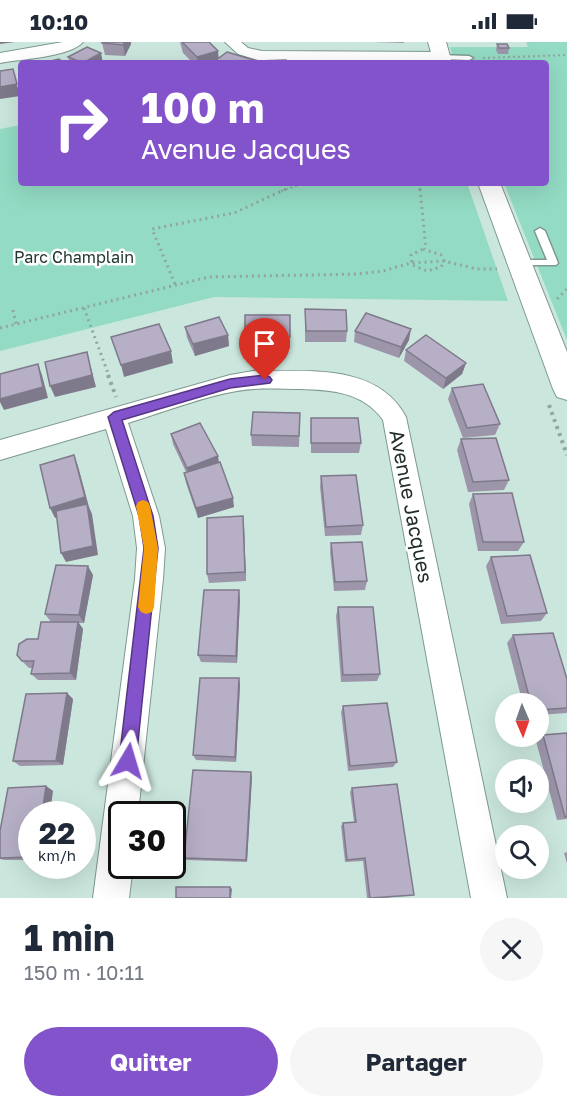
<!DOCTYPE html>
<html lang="fr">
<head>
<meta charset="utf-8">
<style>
  :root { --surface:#fff; --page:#f6f6f7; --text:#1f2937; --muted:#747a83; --accent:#8353cb }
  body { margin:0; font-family:"Golos Text",sans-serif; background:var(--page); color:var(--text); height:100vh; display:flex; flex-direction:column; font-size:22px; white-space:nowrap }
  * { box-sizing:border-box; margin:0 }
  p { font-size:20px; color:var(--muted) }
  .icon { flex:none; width:33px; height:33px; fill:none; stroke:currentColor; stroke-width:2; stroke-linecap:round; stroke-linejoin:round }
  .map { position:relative; height:856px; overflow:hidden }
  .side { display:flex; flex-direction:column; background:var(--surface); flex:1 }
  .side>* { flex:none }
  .hud { position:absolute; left:18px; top:18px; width:531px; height:126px; border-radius:6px; box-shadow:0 6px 24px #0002; background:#8353cb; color:#fff; overflow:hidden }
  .needle { width:39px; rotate:178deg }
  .tools { position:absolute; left:495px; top:651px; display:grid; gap:12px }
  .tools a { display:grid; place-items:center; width:54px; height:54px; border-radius:50%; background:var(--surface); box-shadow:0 6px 24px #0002; font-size:30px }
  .speed { position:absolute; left:18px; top:759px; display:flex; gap:12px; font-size:30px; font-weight:700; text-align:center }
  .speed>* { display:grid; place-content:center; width:78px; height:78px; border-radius:50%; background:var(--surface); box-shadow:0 6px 24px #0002; line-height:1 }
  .speed small { font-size:15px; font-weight:400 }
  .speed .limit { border:3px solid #111; border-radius:9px; background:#fff; color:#111 }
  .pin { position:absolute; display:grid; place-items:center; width:51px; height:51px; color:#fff; margin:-62px -26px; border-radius:50% 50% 50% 0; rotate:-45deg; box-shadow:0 0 6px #0007 }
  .pin .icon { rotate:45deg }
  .me { position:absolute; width:66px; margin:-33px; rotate:7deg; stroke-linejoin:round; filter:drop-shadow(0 0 4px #0008) }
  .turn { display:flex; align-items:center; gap:21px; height:126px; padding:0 24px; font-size:27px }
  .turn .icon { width:78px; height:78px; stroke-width:2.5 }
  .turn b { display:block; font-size:42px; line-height:51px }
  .round { display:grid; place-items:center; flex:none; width:63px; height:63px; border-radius:32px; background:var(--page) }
  .summary { display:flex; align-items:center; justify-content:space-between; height:102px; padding:0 24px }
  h1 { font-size:36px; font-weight:700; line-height:45px }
  .button { display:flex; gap:12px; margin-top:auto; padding:12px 24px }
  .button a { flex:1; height:69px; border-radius:36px; background:var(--accent); color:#fff; font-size:24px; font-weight:700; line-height:69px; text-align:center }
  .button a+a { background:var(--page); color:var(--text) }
  .status { display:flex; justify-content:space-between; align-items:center; height:42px; padding:0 30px; background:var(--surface); direction:ltr }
  .status svg { height:16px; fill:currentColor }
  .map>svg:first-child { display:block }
</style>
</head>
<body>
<div class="status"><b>10:10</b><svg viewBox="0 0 49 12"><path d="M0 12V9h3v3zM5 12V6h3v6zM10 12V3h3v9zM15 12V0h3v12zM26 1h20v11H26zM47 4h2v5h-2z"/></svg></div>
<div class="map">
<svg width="567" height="856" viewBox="0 0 567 856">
  <rect width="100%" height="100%" fill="#cbe7dd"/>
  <path fill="#93dbc4" d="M526 0H567V298L504 141H546V21H455L450 5H528Z
    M21 83V141H467L508 259 214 255 0 309V87Z"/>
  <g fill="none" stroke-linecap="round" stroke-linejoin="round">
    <g stroke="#7e998f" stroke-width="3">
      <path id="service" d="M438 13 469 14 473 16 469 18 441 17 437 15Z
        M540 186 545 189 558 221 556 223H516L514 221 519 218H547L535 189Z"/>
    </g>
    <g stroke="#7e998f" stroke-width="2">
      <path id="minor" d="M63 0H83C70 15 20 17 0 21V11Z
        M225 0H241L248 6 262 9 441 10 449 15 441 20 261 19 238 12Z
        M253 329C305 330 377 320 406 375L507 856H471L383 378C363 350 332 348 300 347 285 347 269 346 254 347 217 349 164 370 128 381L159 474 165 506 163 537 138 772H122V824H133L129 856H93L135 537 137 506 133 474 106 387 0 418V398L230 333Z"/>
    </g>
    <g stroke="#7e998f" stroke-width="2">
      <path id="tertiary" d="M428 0H446L452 21H434Z
        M478 141H500L567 310V358L557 355 553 347Z"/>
    </g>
    <path stroke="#90a69e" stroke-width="2" stroke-dasharray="2 3" stroke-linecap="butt" d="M483 16 567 13
      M419 141 420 149
      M281 149 305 141"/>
    <path stroke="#90a69e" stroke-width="3" stroke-dasharray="2 4" stroke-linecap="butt" d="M420 147 426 207
      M423 207 441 213 444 219 441 225 427 229 412 223 411 213Z
      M175 242 152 187 234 171 286 147
      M557 257 567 247
      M84 266 109 334
      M13 268 16 282
      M0 286 209 235 358 232 383 229 411 221 444 219 477 227H497"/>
    <path stroke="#90a69e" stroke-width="4" stroke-dasharray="3 4.5" stroke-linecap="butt" d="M108 333 116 355
      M549 363 567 413"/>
    <use href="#service" fill="#fff" fill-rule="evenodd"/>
    <use href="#minor" fill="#fff" fill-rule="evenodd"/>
    <use href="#tertiary" fill="#fff" fill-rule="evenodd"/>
  </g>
  <path fill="#9d96aa" d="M180 0H209L219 16 254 18V21H193L183 11Z
    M373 0H404V1Z
    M102 1 131 2 125 14 105 13Z
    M497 2 509 6 508 12H498L496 8Z
    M68 15 103 21H70Z
    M305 267 347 289 346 300H305Z
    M290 273V307H265V298H246L245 287Z
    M185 285 228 293 229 304 195 314 187 296Z
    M355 289 409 298 399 316 354 300Z
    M406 308 466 321 462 332 443 347 404 319Z
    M452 346 500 382 495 393 463 396 448 357Z
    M300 371 299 405 252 404 251 393Z
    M311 376 361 401 359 411H311Z
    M171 392 218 414 219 421 234 465 198 476 186 441 184 431 186 430 173 402Z
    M461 397 509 438 504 448 468 450 457 408Z
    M321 434 363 483 361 493 325 494 320 445Z
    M473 452 524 500 518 509H478L469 462Z
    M244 484 246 539 209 541 207 532Z
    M331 501 367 539 365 548 334 549 330 510Z
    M491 515 547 571 541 579 501 582 486 524Z
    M93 533 84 581H79L83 587 76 638H38L31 632 32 626H29L22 619 51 580 45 572Z
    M240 557 237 621 201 620 198 613Z
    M338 565 380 632 377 639 341 640 336 574Z
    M513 593 567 637V671L538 673V662H523L507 601Z
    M239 636 240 643 236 720 196 718 193 713Z
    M67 651 73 657 63 723 20 724 13 719Z
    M343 664 397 720 393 725 348 729 341 670Z
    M567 691V777L557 778 536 699 543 693Z
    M252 735 247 820 187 818 184 816Z
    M46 744 53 749 32 772V818H4L0 817V789Z
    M352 746 414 853 384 856H367L363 819 345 820 341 784 343 781 354 780 350 750Z
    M567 810V822L564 811Z"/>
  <path fill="#7f7a8b" d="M0 0H15L0 2Z
    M124 0H131V2L125 14 123 3Z
    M218 9 219 21H198L197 15Z
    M101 11 103 21H83Z
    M16 39 20 54 0 57V45Z
    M411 287 409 298 399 316 401 305Z
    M228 293 229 304 195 314 193 302Z
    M171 309 173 321 124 335 121 323Z
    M87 310 96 345 55 355 50 344Z
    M466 321 462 332 443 347 446 336Z
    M38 322 42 333 48 356 4 368 0 360V357Z
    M74 413 78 424 89 465 92 472 98 513 66 520 61 511 88 465 55 476 50 466Z
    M218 414 219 425 189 436 187 426Z
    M233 456 234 465 198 476 196 466Z
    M243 474 244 484 246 539 245 530Z
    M88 524 93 533 84 581 79 573Z
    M239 548 240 557 237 621 236 614Z
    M78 580 83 587 76 638 70 631Z
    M239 636 240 643 236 720 235 715Z
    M67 651 73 657 63 723 56 719Z
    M251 730 252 735 247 820 246 818Z
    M46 744 53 749 50 772H42Z
    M230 845 232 847 231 856H230Z"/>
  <path fill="#b6afc6" stroke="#7f7a8b" stroke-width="1.5" d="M103 0H124L123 3 102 1Z
    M182 0H209L218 9 197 15Z
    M497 2H507L509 6H499Z
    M87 5 101 11 83 21 68 15Z
    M227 10 254 18 250 21H212Z
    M59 17 64 21H42Z
    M286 18V21H257V19Z
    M291 19H325V21H291Z
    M411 19V21H375V20Z
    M366 20V21H334Z
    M13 27 17 42 0 45V29Z
    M305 267 346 268 347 289H306Z
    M366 271 411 287 401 305 355 289Z
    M245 273H290V295L265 296V286L245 287Z
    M219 275 228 293 193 302 185 285Z
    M159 282 171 309 121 323 111 295Z
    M426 293 466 321 446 336 406 308Z
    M87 310 92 333 50 344 45 320Z
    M38 322 43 345 0 357V332Z
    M483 342 500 382 467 386 452 346Z
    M253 370 300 371 299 394 251 393Z
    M311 376H358L361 401H311Z
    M200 381 218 414 187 426 171 392Z
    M496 396 509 438 473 440 461 397Z
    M74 413 85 455 50 466 40 423Z
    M220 420 233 456 196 466 184 431Z
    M356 433 363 483 326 485 321 434Z
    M512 451 524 500H483L473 452Z
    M87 462 93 504 61 511 56 469Z
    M243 474 245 530 207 532V476Z
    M362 500 367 539 335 540 331 501Z
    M530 513 547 571 507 574 491 515Z
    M56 523 88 524 79 573 45 572Z
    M204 548H239L236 614 198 613Z
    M338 565H373L380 632 343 633Z
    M41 580H78L70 631 31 632 34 619H22L17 613 19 602 27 597H38Z
    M553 591 567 637V666L538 668V662H531L513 593Z
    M200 636H239L235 715 193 713Z
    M67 651 56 719H13L26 652Z
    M387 661 397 720 350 724 343 664Z
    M567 691V774L565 775 543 693Z
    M193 728 251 730 246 818 184 816Z
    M397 742 414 853 370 856 365 816 347 818 343 781 356 780 352 746Z
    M46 744 42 772H32V815L0 816V789L8 746Z
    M176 845H230V856H176Z"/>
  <path fill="#8353cb" stroke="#553684" stroke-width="1.5" d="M265 333 270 335 272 338 270 341 230 346 122 378 153 474 158 506 136 719 134 725 128 728 121 725 119 719 144 506 139 474 108 375 114 370 230 337Z"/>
  <path fill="#f59e0b" d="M143 458 148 460 150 464 158 506 154 565 152 570 146 572 141 570 138 565 144 506 136 464 138 460Z"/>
  <g text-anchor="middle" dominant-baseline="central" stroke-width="5" stroke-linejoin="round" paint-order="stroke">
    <g font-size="16" fill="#20372f" stroke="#fff">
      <text x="74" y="215">Parc Champlain</text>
    </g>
    <g font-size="20" fill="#222d29" stroke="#fff">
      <text transform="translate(412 464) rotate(79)">Avenue Jacques</text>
    </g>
  </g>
</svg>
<div class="tools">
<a><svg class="needle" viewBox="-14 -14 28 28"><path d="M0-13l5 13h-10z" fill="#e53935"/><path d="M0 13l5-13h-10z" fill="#747a83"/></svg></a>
<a><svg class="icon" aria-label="sound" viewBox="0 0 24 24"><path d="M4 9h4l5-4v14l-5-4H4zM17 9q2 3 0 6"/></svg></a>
<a><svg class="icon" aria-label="search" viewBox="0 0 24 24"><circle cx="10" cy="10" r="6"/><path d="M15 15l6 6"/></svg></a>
</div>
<div class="speed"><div>22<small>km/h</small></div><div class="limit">30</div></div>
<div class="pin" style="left:265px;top:338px;background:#d93025"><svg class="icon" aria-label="arrive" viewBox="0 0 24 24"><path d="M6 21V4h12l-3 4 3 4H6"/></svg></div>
<svg class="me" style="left:128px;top:719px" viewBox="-20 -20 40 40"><path d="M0-17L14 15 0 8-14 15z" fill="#8353cb" stroke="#fff" stroke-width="4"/></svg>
<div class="hud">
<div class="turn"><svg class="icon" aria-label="right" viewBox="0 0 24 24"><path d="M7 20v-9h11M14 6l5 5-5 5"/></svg><div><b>100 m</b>Avenue Jacques</div></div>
</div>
</div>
<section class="side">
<div class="summary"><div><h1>1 min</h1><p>150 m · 10:11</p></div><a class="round"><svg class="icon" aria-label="close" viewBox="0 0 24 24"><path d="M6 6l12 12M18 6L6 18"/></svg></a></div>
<div class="button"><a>Quitter</a><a>Partager</a></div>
</section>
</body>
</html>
